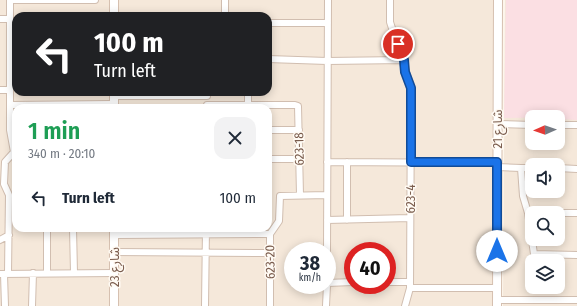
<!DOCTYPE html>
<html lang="en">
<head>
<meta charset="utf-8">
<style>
  :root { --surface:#fff; --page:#f2f2f3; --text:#1f2937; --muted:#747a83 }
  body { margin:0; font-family:"Fira Sans Condensed","Noto Sans Arabic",sans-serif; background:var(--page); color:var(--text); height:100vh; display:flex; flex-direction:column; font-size:15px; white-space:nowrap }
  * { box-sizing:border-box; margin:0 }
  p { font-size:13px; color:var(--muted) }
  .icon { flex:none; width:22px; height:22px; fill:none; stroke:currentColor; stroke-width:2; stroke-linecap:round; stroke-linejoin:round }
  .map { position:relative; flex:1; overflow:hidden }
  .sheet { position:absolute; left:12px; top:104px; width:260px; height:128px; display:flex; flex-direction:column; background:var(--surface); border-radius:12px; box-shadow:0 2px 10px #0003 }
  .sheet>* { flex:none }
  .top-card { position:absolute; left:12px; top:12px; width:260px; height:84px; border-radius:12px; box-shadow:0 2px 10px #0003; background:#202124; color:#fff; overflow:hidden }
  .needle { width:26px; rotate:268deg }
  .buttons { position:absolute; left:525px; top:110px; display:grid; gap:8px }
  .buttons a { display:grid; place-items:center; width:40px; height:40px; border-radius:8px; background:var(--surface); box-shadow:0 2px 10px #0003; font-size:20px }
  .speed { position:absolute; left:284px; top:242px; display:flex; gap:8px; font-size:20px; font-weight:700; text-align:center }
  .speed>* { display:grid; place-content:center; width:52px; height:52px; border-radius:50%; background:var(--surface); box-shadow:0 2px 10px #0003; line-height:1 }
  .speed small { font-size:10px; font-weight:400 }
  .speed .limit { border:6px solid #d22; background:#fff; color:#111 }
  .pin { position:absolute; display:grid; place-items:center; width:34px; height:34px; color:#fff; margin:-17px; border:2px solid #fff; border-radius:50%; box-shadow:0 1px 4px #0007 }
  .me { position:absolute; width:44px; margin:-22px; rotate:0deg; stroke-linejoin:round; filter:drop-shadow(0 0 3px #0008) }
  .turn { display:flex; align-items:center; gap:14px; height:84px; padding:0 16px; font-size:18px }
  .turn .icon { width:52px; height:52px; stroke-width:2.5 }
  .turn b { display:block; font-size:28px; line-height:34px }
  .round { display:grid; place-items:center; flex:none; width:42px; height:42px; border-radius:12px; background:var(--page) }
  .summary { display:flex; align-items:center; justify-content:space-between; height:68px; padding:0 16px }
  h1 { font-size:24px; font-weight:600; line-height:30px; color:#1e9e55 }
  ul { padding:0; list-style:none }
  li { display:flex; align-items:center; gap:12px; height:52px; padding:0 16px }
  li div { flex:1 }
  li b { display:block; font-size:15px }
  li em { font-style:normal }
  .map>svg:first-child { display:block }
</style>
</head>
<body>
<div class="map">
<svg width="577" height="306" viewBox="0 0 577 306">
  <rect width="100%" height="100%" fill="#fdf6ec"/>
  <path fill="#f5e8da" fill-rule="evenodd" d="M0 0H498L497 306H117V228H268V108H16V228H116V306H0ZM16 16H268V92H16ZM293 251H327V285H293ZM353 251H387V285H353Z
    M505 0H577V306H503ZM532 117H558V143H532ZM532 165H558V191H532ZM532 213H558V239H532ZM532 261H558V287H532Z"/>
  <path fill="#fbdfe3" d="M506 0H577V120L558 119V117L504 118Z"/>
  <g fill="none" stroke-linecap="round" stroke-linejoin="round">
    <g stroke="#d1beb0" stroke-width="8">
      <path id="street" d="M10 0H95
        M390 0V22L411 88 410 288 405 306
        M225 16V0
        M0 19H10
        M268 23H328
        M268 59 327 61 404 60
        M0 90H10
        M114 96H207
        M10 105 114 104
        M207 105H295L298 106 300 195
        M248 105V92
        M497 124 532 125
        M558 125H577
        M268 130H299
        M268 159H299
        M327 162 497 163
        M347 162V220
        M497 167 521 168
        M558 168 577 169
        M528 213 523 196 521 168H532
        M577 213H528L534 254 577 255
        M327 220 410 218
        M47 228V273
        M73 228 74 273
        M114 235 270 234
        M0 240 9 235
        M327 251 328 0
        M114 252 271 253
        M8 273 9 195 4 184 5 162 14 152 10 130V0
        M0 274 114 273
        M4 274 5 306
        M387 282H410
        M327 283 353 282
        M410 288H497
        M497 300H577
        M32 306 33 273
        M205 306 206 228
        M270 306V234L279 221 280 196 327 195
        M326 306 327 285"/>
    </g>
    <g stroke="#d6c0b0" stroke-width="10">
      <path id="secondary" d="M114 0V16
        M114 108V92
        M114 306V228
        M497 306 498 0"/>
    </g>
    <use href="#street" stroke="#fff" stroke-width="6"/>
    <use href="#secondary" stroke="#fff" stroke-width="8"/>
  </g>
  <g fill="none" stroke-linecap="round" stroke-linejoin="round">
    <g stroke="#114b97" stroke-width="10">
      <path id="route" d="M398 44 404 60 405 72 411 88V162H497V251"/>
    </g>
    <use href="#route" stroke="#1a73e8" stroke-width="7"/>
  </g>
  <g text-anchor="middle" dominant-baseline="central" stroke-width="3" stroke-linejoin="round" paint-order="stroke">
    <g font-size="13" fill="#7a5c4d" stroke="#fffaf3">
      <text transform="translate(497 129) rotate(-90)">شارع 21</text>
      <text transform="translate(299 149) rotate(-91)">623-18</text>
      <text transform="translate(410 199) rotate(-90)">623-4</text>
      <text transform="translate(270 262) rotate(-91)">623-20</text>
      <text transform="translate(114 267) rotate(-90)">شارع 23</text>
    </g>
  </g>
</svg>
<div class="buttons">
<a><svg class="needle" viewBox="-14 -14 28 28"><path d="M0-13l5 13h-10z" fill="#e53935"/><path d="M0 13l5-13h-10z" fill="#747a83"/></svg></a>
<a><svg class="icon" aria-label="sound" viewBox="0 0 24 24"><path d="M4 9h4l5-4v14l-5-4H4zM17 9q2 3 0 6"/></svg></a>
<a><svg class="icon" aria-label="search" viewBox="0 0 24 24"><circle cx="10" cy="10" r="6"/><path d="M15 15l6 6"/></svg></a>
<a><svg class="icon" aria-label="layers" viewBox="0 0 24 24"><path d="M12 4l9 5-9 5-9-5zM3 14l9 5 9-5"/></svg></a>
</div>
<div class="speed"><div>38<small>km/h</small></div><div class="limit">40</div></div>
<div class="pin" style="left:398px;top:44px;background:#d93025"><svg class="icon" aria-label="arrive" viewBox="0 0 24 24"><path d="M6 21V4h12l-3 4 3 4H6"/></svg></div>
<svg class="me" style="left:497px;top:251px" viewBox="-20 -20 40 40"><circle r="19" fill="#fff"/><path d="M0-13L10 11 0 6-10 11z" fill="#1a73e8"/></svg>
<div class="top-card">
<div class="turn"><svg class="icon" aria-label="left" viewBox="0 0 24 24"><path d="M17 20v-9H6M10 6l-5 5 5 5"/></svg><div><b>100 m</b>Turn left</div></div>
</div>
<section class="sheet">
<div class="summary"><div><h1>1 min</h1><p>340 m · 20:10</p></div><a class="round"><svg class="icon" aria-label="close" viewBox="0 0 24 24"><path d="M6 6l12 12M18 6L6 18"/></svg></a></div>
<ul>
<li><svg class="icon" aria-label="left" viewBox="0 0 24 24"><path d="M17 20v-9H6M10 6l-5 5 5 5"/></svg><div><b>Turn left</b></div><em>100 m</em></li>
</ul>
</section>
</div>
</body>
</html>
